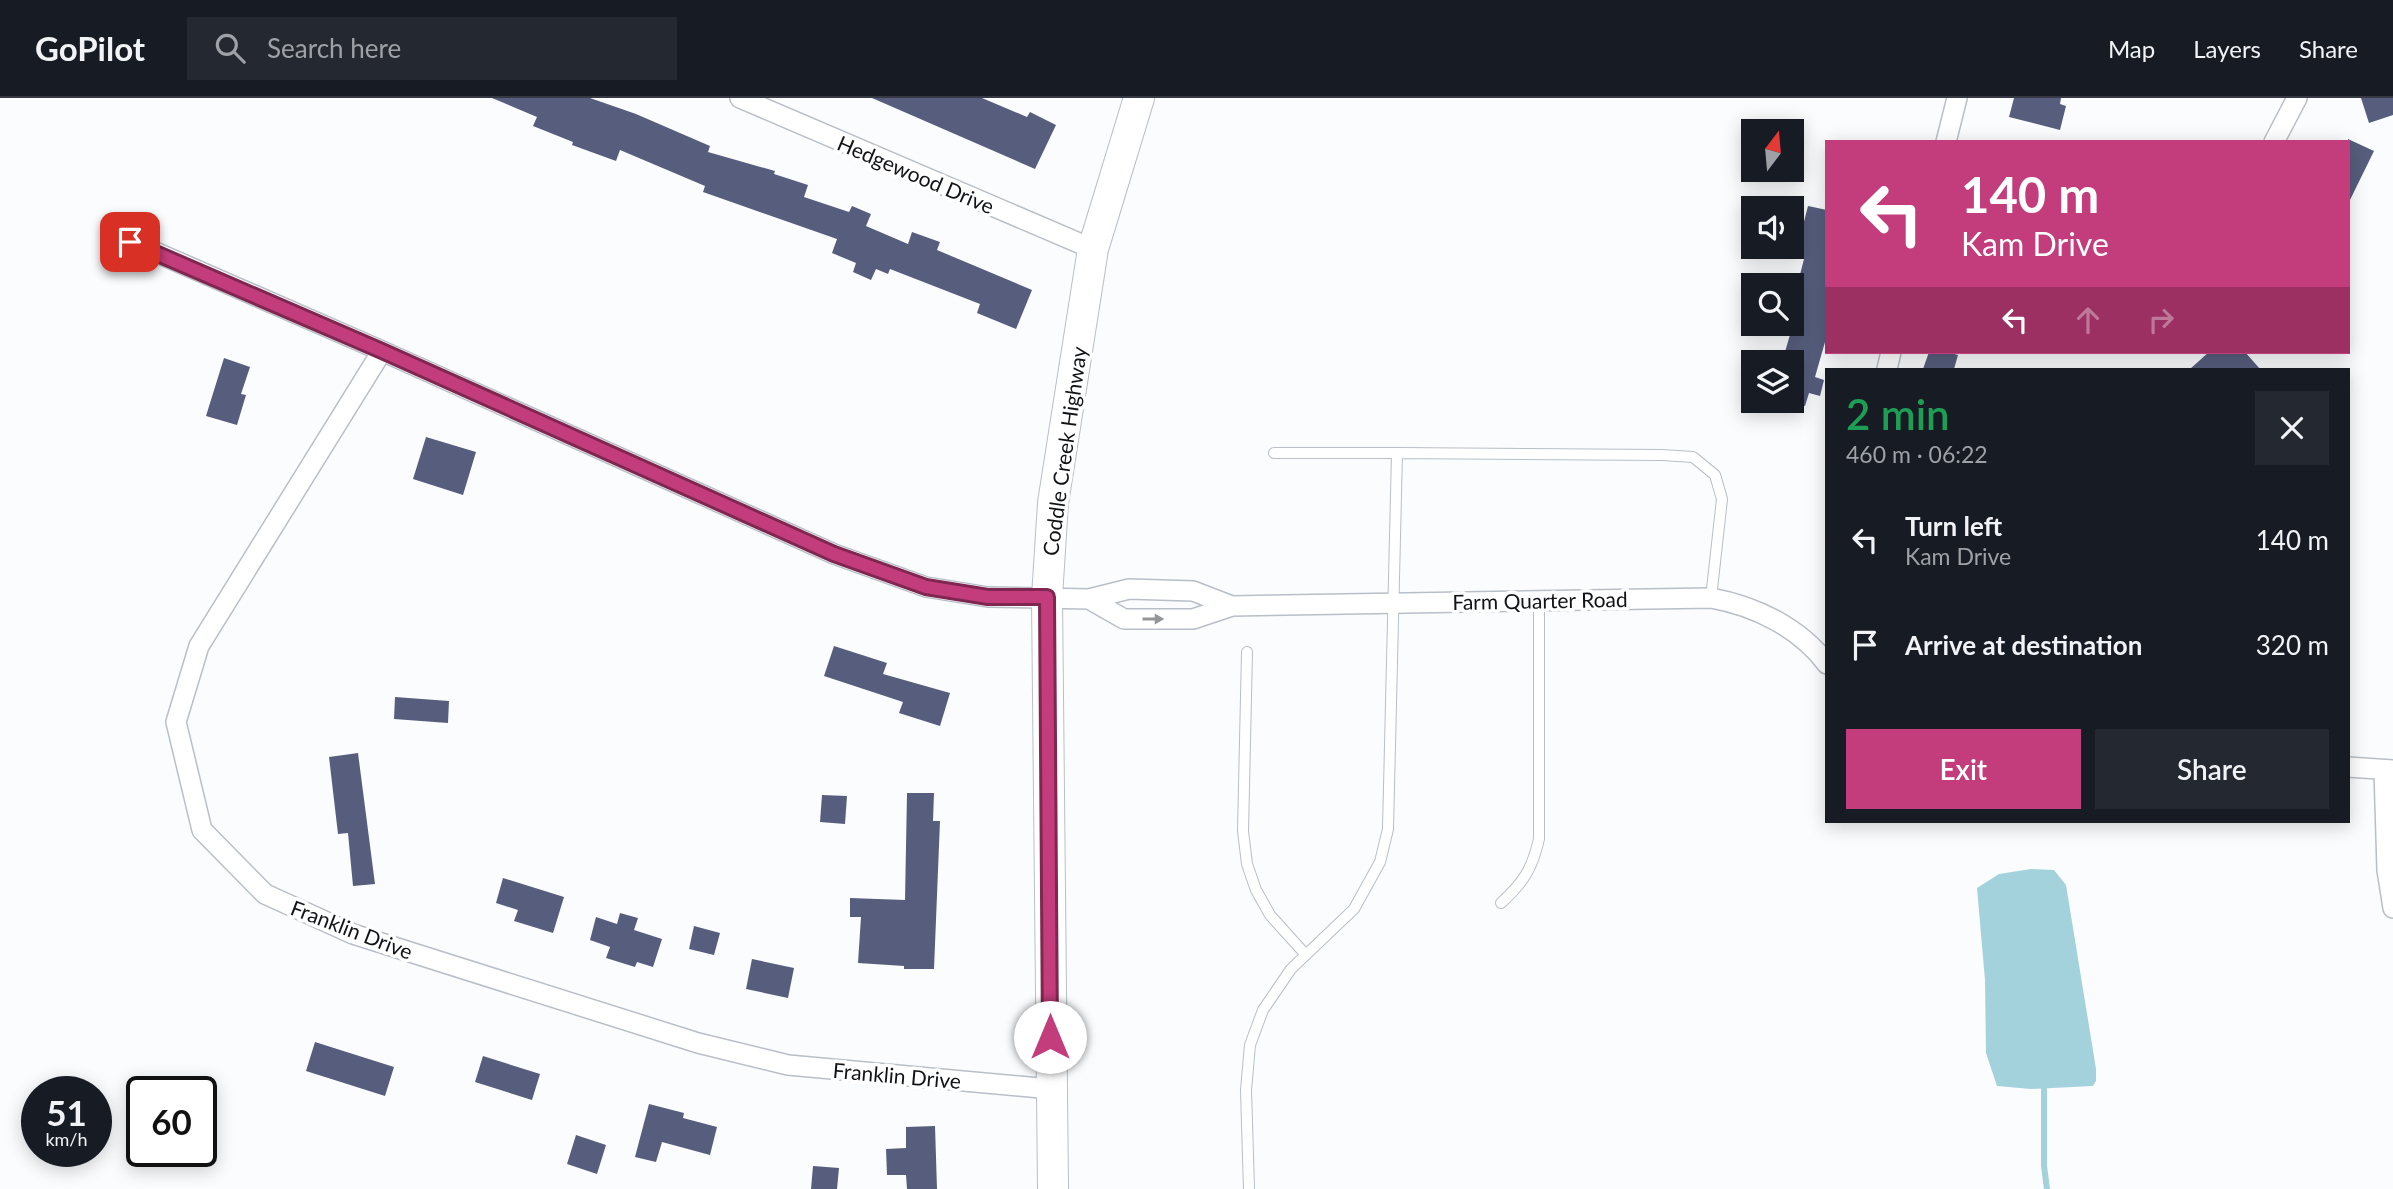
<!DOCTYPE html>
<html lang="en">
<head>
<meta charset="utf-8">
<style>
  :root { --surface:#171b24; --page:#242831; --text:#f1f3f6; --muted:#9ea1a6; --line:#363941; --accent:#c33c7b }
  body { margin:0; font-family:Lato,sans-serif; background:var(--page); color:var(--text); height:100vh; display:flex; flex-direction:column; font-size:26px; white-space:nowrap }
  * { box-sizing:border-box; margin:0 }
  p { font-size:23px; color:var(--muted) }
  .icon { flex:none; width:38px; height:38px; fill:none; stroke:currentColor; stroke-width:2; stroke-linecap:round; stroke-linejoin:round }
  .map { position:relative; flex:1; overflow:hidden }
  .details { position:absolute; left:1825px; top:270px; width:525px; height:455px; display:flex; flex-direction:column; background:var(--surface); border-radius:0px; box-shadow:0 4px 18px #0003 }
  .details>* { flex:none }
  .guide { position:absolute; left:1825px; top:42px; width:525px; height:214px; border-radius:0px; box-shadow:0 4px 18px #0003; background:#c33c7b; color:#fff; overflow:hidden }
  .needle { width:46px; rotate:16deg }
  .tools { position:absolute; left:1741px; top:21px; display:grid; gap:14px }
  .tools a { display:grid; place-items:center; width:63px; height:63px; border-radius:0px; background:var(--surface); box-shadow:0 4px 18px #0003; font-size:35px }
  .speed { position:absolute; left:21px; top:978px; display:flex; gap:14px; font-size:35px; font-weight:700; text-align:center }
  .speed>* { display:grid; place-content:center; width:91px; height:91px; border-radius:50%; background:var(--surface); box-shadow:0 4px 18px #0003; line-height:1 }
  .speed small { font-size:18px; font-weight:400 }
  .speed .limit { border:4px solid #111; border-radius:10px; background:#fff; color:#111 }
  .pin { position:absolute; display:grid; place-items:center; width:60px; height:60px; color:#fff; margin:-30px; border-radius:14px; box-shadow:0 4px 10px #0006 }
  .me { position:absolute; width:77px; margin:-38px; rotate:0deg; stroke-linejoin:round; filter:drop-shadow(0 0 5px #0008) }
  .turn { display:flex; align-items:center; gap:24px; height:147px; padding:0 21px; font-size:32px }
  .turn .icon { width:91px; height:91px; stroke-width:2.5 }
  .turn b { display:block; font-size:49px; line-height:60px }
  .lanes { display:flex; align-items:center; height:66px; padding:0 21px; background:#0003; justify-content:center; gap:35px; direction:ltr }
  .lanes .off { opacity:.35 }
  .round { display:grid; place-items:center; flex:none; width:74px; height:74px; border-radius:0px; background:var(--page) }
  .head { display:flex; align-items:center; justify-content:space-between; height:119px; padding:0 21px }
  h1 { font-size:42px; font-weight:600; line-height:52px; color:#1e9e55 }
  .button { display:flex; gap:14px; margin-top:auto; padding:14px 21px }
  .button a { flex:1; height:80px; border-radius:0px; background:var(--accent); color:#fff; font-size:28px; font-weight:600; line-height:80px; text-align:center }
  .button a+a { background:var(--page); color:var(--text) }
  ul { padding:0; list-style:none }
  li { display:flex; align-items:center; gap:21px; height:105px; padding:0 21px }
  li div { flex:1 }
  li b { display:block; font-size:26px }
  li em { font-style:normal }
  header { display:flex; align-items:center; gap:42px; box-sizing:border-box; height:98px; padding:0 35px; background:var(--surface); border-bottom:2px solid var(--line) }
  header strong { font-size:33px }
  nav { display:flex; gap:38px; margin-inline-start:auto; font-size:24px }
  .search { width:490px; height:63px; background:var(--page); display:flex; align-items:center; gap:18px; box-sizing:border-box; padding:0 24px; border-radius:0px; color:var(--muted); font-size:26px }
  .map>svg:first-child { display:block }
</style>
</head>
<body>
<header>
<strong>GoPilot</strong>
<div class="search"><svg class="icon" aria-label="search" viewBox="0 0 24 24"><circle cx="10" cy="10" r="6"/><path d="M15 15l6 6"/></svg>Search here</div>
<nav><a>Map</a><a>Layers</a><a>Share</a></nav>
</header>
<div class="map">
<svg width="2393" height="1091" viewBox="0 0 2393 1091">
  <rect width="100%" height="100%" fill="#fafcfd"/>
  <path fill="#a3d2dd" d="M2031 771 2054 772 2066 787 2096 971V983L2093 988 2031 991 1997 988 1986 955 1985 882 1977 790 1999 776Z"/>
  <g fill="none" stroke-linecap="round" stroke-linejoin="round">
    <path stroke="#a3d2dd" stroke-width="6" d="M2044 983V1068L2047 1091"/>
  </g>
  <path fill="#575e7d" d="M492 0H590L636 16 710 48 708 54 775 73 774 76 808 87 804 99 849 114 852 108 871 116 866 128 908 146 912 134 940 144 937 152 1032 192 1016 231 977 215 980 206 890 171 888 176 876 171 871 182 853 174 856 165 832 155 837 141 703 94 705 88 620 52 616 63 572 47 573 44 533 28 537 19Z
    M872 0H982L1027 19 1030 14 1056 27 1035 71Z
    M2014 0H2061L2060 6 2066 8 2060 32 2009 19Z
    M2361 0H2393V17L2369 25Z
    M2348 41 2374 53 2348 106Z
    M1808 108 1827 112V237L1815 279 1824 282 1820 298 1809 295 1805 308 1792 305V264H1782L1792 230V208L1804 161 1795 159Z
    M1929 254H1947L1958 257 1954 271H1923Z
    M2209 254H2245L2260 271H2190Z
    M224 260 250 269 241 296 246 297 237 327 206 318Z
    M426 339 476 354 463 397 413 381Z
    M834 548 887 565 883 576 950 595 940 628 899 615 903 604 824 578Z
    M395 599 449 603 448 625 394 621Z
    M358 655 375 786 353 788 348 735 338 736 329 659Z
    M907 695H934L933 723H940L934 871H904V868L858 865 861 819H850V800L905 802Z
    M822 697 847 698 845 726 820 724Z
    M503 780 564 799 553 835 514 823 518 812 496 805Z
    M620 815 638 820 634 832 662 841 653 869 637 864 635 869 606 860 610 849 590 842 596 819 617 826Z
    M694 828 720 835 714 857 689 851Z
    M752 861 794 870 788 900 746 891Z
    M315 944 394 969 385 998 306 973Z
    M483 958 540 976 532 1002 475 984Z
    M649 1006 684 1015 683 1020 717 1029 710 1057 662 1044 656 1064 635 1059Z
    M935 1028 937 1091H907L906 1077H887L886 1051 906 1050V1029Z
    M576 1037 606 1047 597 1076 567 1066Z
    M813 1068 839 1070 837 1091H811Z"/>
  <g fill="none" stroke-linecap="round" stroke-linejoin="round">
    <g stroke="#b8bfc7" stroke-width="12">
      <path id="service" d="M1274 355H1397
        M1247 554 1243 733 1247 766 1256 792 1270 817 1306 857
        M1501 805C1524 784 1532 771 1539 741V502
        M1249 1091 1246 992 1250 947 1263 912 1291 871 1354 811 1380 764 1388 731 1397 355 1662 357 1693 359 1715 377 1722 401 1711 500"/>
    </g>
    <g stroke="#b8bfc7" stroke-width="22">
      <path id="minor" d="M740 0 1093 151
        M1946 44 1957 0
        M2274 44 2297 0
        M130 143 382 253 834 456 926 489 988 499 1089 501 1129 491 1193 493 1232 508
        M382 253 199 548 176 624 202 732 265 796 353 836 698 945 788 967 1051 991
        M1887 271 1891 254
        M1089 501 1124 521H1193L1232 508 1711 500C1755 508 1799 529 1827 566
        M2348 669 2393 672
        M2384 672 2387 772 2393 810"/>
    </g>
    <g stroke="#b8bfc7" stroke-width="32">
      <path id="primary" d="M1053 1091 1047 499 1053 405 1093 151 1139 0"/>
    </g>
    <use href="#service" stroke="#fff" stroke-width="10"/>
    <use href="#minor" stroke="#fff" stroke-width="19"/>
    <use href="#primary" stroke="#fff" stroke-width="30"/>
  </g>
  <defs><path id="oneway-solid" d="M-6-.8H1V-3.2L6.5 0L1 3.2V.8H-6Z" transform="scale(1.75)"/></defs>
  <use fill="#949596" href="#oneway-solid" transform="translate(1153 521)"/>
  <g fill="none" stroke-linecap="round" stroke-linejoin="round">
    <g stroke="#7f2750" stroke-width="18">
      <path id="route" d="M130 144 382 253 834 456 926 489 988 499H1047L1050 939"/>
    </g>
    <use href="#route" stroke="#c33c7b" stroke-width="12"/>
  </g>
  <g text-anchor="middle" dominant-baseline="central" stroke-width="7" stroke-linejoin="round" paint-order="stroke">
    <g font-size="21" fill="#111316" stroke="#fff">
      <text transform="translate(916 76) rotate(23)">Hedgewood Drive</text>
      <text transform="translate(1064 353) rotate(-82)">Coddle Creek Highway</text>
      <text transform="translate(1540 502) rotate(-1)">Farm Quarter Road</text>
      <text transform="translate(352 831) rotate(21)">Franklin Drive</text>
      <text transform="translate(897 977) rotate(5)">Franklin Drive</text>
    </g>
  </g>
</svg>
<div class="tools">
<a><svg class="needle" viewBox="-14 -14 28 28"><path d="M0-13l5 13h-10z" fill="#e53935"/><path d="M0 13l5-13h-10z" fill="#9ea1a6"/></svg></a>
<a><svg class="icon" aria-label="sound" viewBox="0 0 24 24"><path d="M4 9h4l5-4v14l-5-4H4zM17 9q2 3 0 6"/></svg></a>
<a><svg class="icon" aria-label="search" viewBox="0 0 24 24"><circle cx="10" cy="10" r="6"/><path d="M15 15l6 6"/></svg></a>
<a><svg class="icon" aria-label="layers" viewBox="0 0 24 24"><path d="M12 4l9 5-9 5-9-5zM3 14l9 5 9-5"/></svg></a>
</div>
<div class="speed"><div>51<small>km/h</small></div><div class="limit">60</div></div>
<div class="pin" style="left:130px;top:144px;background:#d93025"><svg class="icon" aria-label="arrive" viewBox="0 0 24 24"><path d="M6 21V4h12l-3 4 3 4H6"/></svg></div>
<svg class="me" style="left:1050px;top:939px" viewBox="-20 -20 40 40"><circle r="19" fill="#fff"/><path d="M0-13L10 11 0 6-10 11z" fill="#c33c7b"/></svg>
<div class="guide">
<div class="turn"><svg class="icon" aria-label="left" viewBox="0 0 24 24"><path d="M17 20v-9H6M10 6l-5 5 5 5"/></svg><div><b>140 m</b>Kam Drive</div></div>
<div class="lanes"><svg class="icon" aria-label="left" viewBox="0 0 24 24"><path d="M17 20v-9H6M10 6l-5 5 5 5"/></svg><svg class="icon off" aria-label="ahead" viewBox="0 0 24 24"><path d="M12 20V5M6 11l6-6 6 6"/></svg><svg class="icon off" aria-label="right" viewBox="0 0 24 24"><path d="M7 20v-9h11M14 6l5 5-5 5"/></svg></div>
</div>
<section class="details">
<div class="head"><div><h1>2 min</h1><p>460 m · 06:22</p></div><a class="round"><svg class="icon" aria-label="close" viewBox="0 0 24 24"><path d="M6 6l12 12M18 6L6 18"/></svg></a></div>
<ul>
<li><svg class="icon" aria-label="left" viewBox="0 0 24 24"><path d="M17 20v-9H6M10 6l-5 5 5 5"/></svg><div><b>Turn left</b><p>Kam Drive</p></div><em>140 m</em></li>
<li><svg class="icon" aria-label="arrive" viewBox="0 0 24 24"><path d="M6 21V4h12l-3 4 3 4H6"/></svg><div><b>Arrive at destination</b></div><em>320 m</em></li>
</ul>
<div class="button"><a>Exit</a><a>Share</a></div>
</section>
</div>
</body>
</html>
